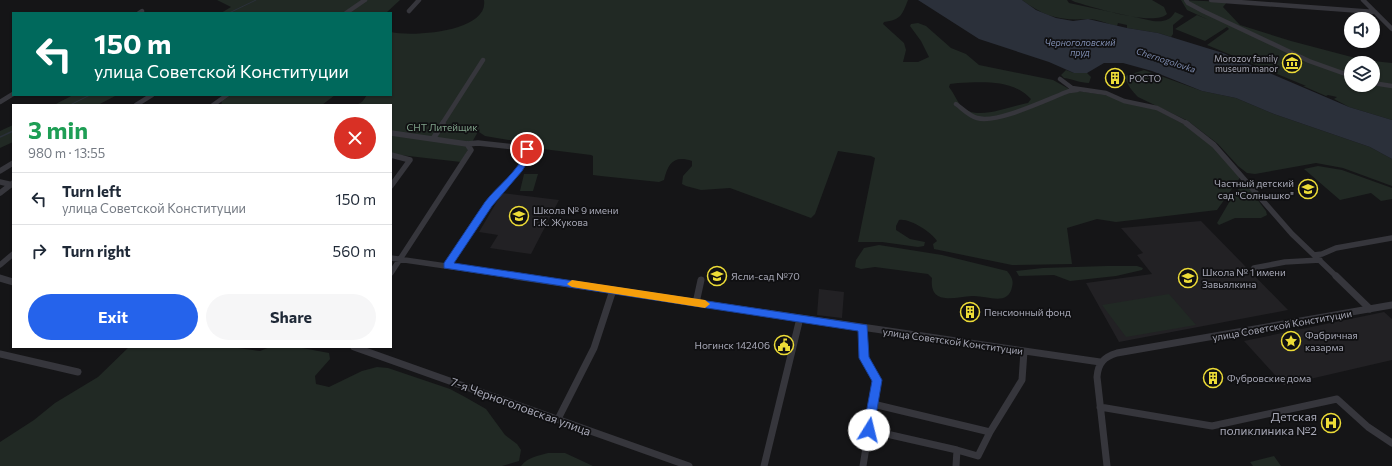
<!DOCTYPE html>
<html lang="en">
<head>
<meta charset="utf-8">
<style>
  :root { --surface:#fff; --page:#f6f6f7; --text:#1f2937; --muted:#747a83; --line:#e0e1e3; --accent:#2563eb }
  body { margin:0; font-family:Commissioner,sans-serif; background:var(--page); color:var(--text); height:100vh; display:flex; flex-direction:column; font-size:15px; white-space:nowrap }
  * { box-sizing:border-box; margin:0 }
  p { font-size:13px; color:var(--muted) }
  .icon { flex:none; width:22px; height:22px; fill:none; stroke:currentColor; stroke-width:2; stroke-linecap:round; stroke-linejoin:round }
  .map { position:relative; flex:1; overflow:hidden }
  .panel { position:absolute; left:12px; top:104px; width:380px; height:244px; display:flex; flex-direction:column; background:var(--surface); border-radius:0px; box-shadow:0 1px 3px #0004 }
  .panel>* { flex:none }
  .guide { position:absolute; left:12px; top:12px; width:380px; height:84px; border-radius:0px; box-shadow:0 1px 3px #0004; background:#00695c; color:#fff; overflow:hidden }
  .tools { position:absolute; left:1344px; top:12px; display:grid; gap:8px }
  .tools a { display:grid; place-items:center; width:36px; height:36px; border-radius:50%; background:var(--surface); box-shadow:0 1px 3px #0004; font-size:20px }
  .pin { position:absolute; display:grid; place-items:center; width:34px; height:34px; color:#fff; margin:-17px; border:2px solid #fff; border-radius:50%; box-shadow:0 1px 4px #0007 }
  .me { position:absolute; width:44px; margin:-22px; rotate:9deg; stroke-linejoin:round; filter:drop-shadow(0 0 3px #0008) }
  .turn { display:flex; align-items:center; gap:14px; height:84px; padding:0 16px; font-size:18px }
  .turn .icon { width:52px; height:52px; stroke-width:2.5 }
  .turn b { display:block; font-size:28px; line-height:34px }
  .round { display:grid; place-items:center; flex:none; width:42px; height:42px; border-radius:21px; background:var(--page) }
  .headline { display:flex; align-items:center; justify-content:space-between; height:68px; padding:0 16px }
  h1 { font-size:24px; font-weight:700; line-height:30px; color:#1e9e55 }
  .cta { display:flex; gap:8px; margin-top:auto; padding:8px 16px }
  .cta a { flex:1; height:46px; border-radius:24px; background:var(--accent); color:#fff; font-size:16px; font-weight:700; line-height:46px; text-align:center }
  .cta a+a { background:var(--page); color:var(--text) }
  ul { padding:0; list-style:none }
  li { display:flex; align-items:center; gap:12px; height:52px; padding:0 16px; border-top:1px solid var(--line) }
  li div { flex:1 }
  li b { display:block; font-size:15px }
  li em { font-style:normal }
  .map>svg:first-child { display:block }
</style>
</head>
<body>
<div class="map">
<svg width="1392" height="466" viewBox="0 0 1392 466">
  <rect width="100%" height="100%" fill="#151517"/>
  <path fill="#222124" d="M502 193 559 200 531 254 490 248 498 235 479 232Z
    M1201 221 1288 310 1119 342 1086 283 1152 274 1137 255 1143 253 1121 228Z
    M819 289 844 292 842 318 817 315Z
    M1384 312 1392 319V360L1284 385 1244 341Z"/>
  <path fill="#212924" fill-rule="evenodd" d="M217 0H362L344 13H221L231 7Z
    M367 0H400L386 13H349Z
    M484 0H908C902 15 901 20 884 22L883 24 904 43 906 50 903 62H918L929 57 921 41 910 26 911 24 918 23 926 26 951 48 966 54 979 65 1053 80 1071 90 1105 95 1155 109 1189 127 1212 145 1239 176V179L1217 210 1116 222 1097 219 1067 228 1072 264 1012 265 934 249 933 244 937 241C931 232 910 218 899 220L896 226V230L910 239 925 242 924 246 918 247 882 242H858L875 158 871 156 838 151 815 214 811 218 730 188 701 190 686 186 682 184 683 176 692 166V161C674 155 668 163 664 180L659 182 601 176 593 175V156L591 155 543 149 527 143 485 136 479 132 480 128 461 162 391 154V105H356L362 102 367 95H391V32C412 37 489 32 484 0ZM958 83C982 82 1013 79 1031 99L1028 103C1009 106 976 122 961 106 956 100 954 93 949 87L950 84Z
    M1022 0H1067L1069 3 1153 21C1163 22 1170 21 1175 12L1184 16 1173 25V34L1171 37 1158 33 1127 28V25L1118 23 1117 26C1107 24 1096 18 1086 19 1061 21 1043 16 1022 0Z
    M1071 0H1152L1164 7 1167 14C1154 27 1093 7 1075 2Z
    M1181 0 1227 2 1223 7 1240 25 1291 41 1363 60 1392 63V120L1349 107 1334 99 1337 97 1328 95 1326 96 1303 86H1306L1207 45 1229 29 1227 27 1205 41 1175 29 1197 15 1209 20 1187 10ZM1351 63H1373V85H1351Z
    M1066 70 1074 73H1087L1091 77 1089 83C1080 83 1073 79 1064 78L1061 75Z
    M1144 70 1202 91 1236 98 1274 114 1370 147 1392 159V186L1343 168 1316 163 1255 174 1247 173 1238 166 1218 144 1188 121 1138 97C1133 92 1126 84 1125 76Z
    M73 95H117L98 105H54Z
    M231 95H335L322 105H221L222 101Z
    M13 125V142L0 148V131Z
    M1318 166 1342 170 1392 188V199L1381 201 1371 193 1340 200 1304 169Z
    M524 174H538L533 191H520Z
    M1243 184 1248 187 1266 211 1267 215 1261 218H1235L1219 225 1217 223 1234 194Z
    M879 245 942 255 1007 271C1011 276 1014 280 1012 287 1008 307 986 295 972 296 955 297 929 306 932 278L928 274 875 267 861 269 855 267 856 260 864 248Z
    M1107 266H1137L1143 268 1142 270 1116 276 1070 281 1054 275 1019 276 1016 271 1043 268Z
    M1169 294 1196 325 1126 337 1102 305Z
    M129 347H231L260 351 270 347H297L329 353 330 359 315 376 316 384 329 387 362 371 377 367 388 368 450 389 465 397 486 409 505 435 517 444 521 450 519 461 502 466H0V442L34 420 55 403 98 377Z
    M548 453H565L593 466H521C528 457 538 456 548 453Z
    M1274 456 1281 466H1253L1250 462Z"/>
  <path fill="#2b303a" d="M918 0H1022L1036 10 1056 18 1073 21 1088 19 1127 28 1158 33 1223 53 1349 107 1392 120V159L1370 147 1274 114 1236 98 1202 91 1152 71 1123 63H1104L1087 73H1074L1049 62 979 39Z"/>
  <g fill="none" stroke-linecap="round" stroke-linejoin="round">
    <path stroke="#2b303a" stroke-width="1" d="M229 13 256 0
      M70 105 90 95"/>
    <path stroke="#2b303a" stroke-width="1.5" d="M0 137 13 131"/>
    <path stroke="#36363c" stroke-width="4.5" d="M1186 0 1188 3 1203 11 1309 61 1351 76
      M1211 0 1375 12
      M1363 0 1392 29
      M409 11 419 0
      M139 13 142 11
      M346 13 365 0
      M1060 79 1072 88 1106 93 1124 101 1157 108 1188 124
      M1373 83 1392 86
      M0 102 13 94
      M956 104C962 108 969 116 977 118 997 124 1048 99 1069 91L1077 90
      M136 105 152 95
      M213 105 227 95
      M442 124 483 60"/>
    <path stroke="#36363c" stroke-width="5.5" d="M1186 123 1214 145 1292 234 1337 277
      M391 133 467 144 478 143 525 148 529 152 517 172 483 211 448 266
      M433 139 443 123
      M391 155 410 160 391 186
      M0 171 13 163
      M0 182 13 185
      M0 193 13 183
      M1314 255 1322 254 1336 248 1392 238
      M391 258 521 277
      M0 265 13 254
      M1254 268 1285 262 1320 260
      M391 273 471 150 467 144"/>
    <path stroke="#36363c" stroke-width="7" d="M514 276 1100 362
      M1336 276 1370 309
      M0 278 13 282
      M696 303 701 280
      M863 328 864 358 877 380 863 466
      M354 347 689 466
      M0 354 78 372
      M873 404 990 432 1022 380 1024 351
      M1100 407 1212 426 1337 399 1368 427 1392 443
      M558 419 594 348 613 290
      M869 430 957 450 956 466
      M957 450 978 456 990 432
      M764 466 800 318
      M1107 466 1097 377C1098 363 1104 357 1117 353L1392 305"/>
  </g>
  <path fill="#2563eb" stroke="#184099" d="M527 146 533 152 532 155 522 171 492 206 454 263 867 325 869 357 882 380 873 433 869 435 865 433 863 430 872 381 859 358 858 331 444 268V263C458 243 471 222 485 202 497 186 519 171 525 152L523 149Z"/>
  <path fill="#f59e0b" d="M572 280 705 300 710 304 705 308 572 287 567 284Z"/>
  <defs>
    <g id="museum-ring" transform="scale(1)"><circle r="9.5" fill="#101012" stroke="#eddc37" stroke-width="1.5"/><path d="M0-6L6-3V-2H-6V-3ZM-5-1h2V3h-2ZM-1-1h2V3h-2ZM3-1h2V3H3ZM-6 4H6V6H-6Z" fill="#eddc37"/></g>
    <g id="building-ring" transform="scale(1)"><circle r="9.5" fill="#101012" stroke="#eddc37" stroke-width="1.5"/><path d="M-4-6H4V6H1V3H-1V6H-4ZM-2.5-4.3h1.7v1.8h-1.7ZM.8-4.3h1.7v1.8H.8ZM-2.5-1h1.7V.8h-1.7ZM.8-1h1.7V.8H.8Z" fill="#eddc37"/></g>
    <g id="school-ring" transform="scale(1)"><circle r="9.5" fill="#101012" stroke="#eddc37" stroke-width="1.5"/><path d="M0-5L7-2L0 1L-7-2ZM-4 1L0 2.5L4 1V4Q0 6-4 4Z" fill="#eddc37"/></g>
    <g id="sight-ring" transform="scale(1)"><circle r="9.5" fill="#101012" stroke="#eddc37" stroke-width="1.5"/><path d="M0-6L1.8-2.2L6-1.7L2.9 1.2L3.7 5.4L0 3.3L-3.7 5.4L-2.9 1.2L-6-1.7L-1.8-2.2Z" fill="#eddc37"/></g>
    <g id="civic-ring" transform="scale(1)"><circle r="9.5" fill="#101012" stroke="#eddc37" stroke-width="1.5"/><path d="M-.6-6.5H3V-4.5H.6V-3L4-1V1h2V6H-6V1h2V-1L-.6-3ZM-1.2 2.5V6h2.4V2.5Z" fill="#eddc37"/></g>
    <g id="hospital-ring" transform="scale(1)"><circle r="9.5" fill="#101012" stroke="#eddc37" stroke-width="1.5"/><path d="M-5-5h3v3.5h4V-5h3V5h-3V1.5h-4V5h-3Z" fill="#eddc37"/></g>
  </defs>
  <g fill-rule="evenodd">
    <use href="#museum-ring" x="1292" y="63"/>
    <use href="#building-ring" x="1115" y="78"/>
    <use href="#school-ring" x="1308" y="189"/>
    <use href="#school-ring" x="519" y="216"/>
    <use href="#school-ring" x="717" y="276"/>
    <use href="#school-ring" x="1188" y="278"/>
    <use href="#building-ring" x="970" y="312"/>
    <use href="#sight-ring" x="1291" y="341"/>
    <use href="#civic-ring" x="784" y="345"/>
    <use href="#building-ring" x="1213" y="378"/>
    <use href="#hospital-ring" x="1331" y="423"/>
  </g>
  <g text-anchor="middle" dominant-baseline="central" stroke-width="3.5" stroke-linejoin="round" paint-order="stroke">
    <g font-size="9" font-style="italic" fill="#7f8db1" stroke="#101012">
      <text x="1080" y="42">Черноголовский<tspan x="1080" dy="10">пруд</tspan></text>
      <text transform="translate(1166 60) rotate(18)">Chernogolovka</text>
    </g>
    <g font-size="9" fill="#a7a8b6" stroke="#101012" text-anchor="end">
      <text x="1278" y="58">Morozov family<tspan x="1278" dy="10">museum manor</tspan></text>
      <text x="1129" y="78" text-anchor="start">РОСТО</text>
    </g>
    <g font-size="10" fill="#7fa189" stroke="#101012">
      <text x="442" y="127">СНТ Литейщик</text>
    </g>
    <g font-size="10" fill="#a7a8b6" stroke="#101012" text-anchor="start">
      <text x="1294" y="183" text-anchor="end">Частный детский<tspan x="1294" dy="12">сад "Солнышко"</tspan></text>
      <text x="533" y="210">Школа № 9 имени<tspan x="533" dy="12">Г.К. Жукова</tspan></text>
      <text x="1202" y="272">Школа № 1 имени<tspan x="1202" dy="12">Завьялкина</tspan></text>
      <text x="731" y="276">Ясли-сад №70</text>
      <text x="984" y="312">Пенсионный фонд</text>
      <text x="1305" y="335">Фабричная<tspan x="1305" dy="12">казарма</tspan></text>
      <text x="770" y="345" text-anchor="end">Ногинск 142406</text>
      <text x="1227" y="378">Фубровские дома</text>
    </g>
    <g font-size="10" fill="#a7a8b6" stroke="#101012">
      <text transform="translate(1282 325) rotate(-10)">улица Советской Конституции</text>
      <text transform="translate(953 341) rotate(8)">улица Советской Конституции</text>
    </g>
    <g font-size="12" fill="#a7a8b6" stroke="#101012">
      <text transform="translate(521 406) rotate(20)">7-я Черноголовская улица</text>
    </g>
    <g font-size="12" fill="#a7a8b6" stroke="#101012" text-anchor="end">
      <text x="1317" y="416">Детская<tspan x="1317" dy="14">поликлиника №2</tspan></text>
    </g>
  </g>
</svg>
<div class="tools">
<a><svg class="icon" aria-label="sound" viewBox="0 0 24 24"><path d="M4 9h4l5-4v14l-5-4H4zM17 9q2 3 0 6"/></svg></a>
<a><svg class="icon" aria-label="layers" viewBox="0 0 24 24"><path d="M12 4l9 5-9 5-9-5zM3 14l9 5 9-5"/></svg></a>
</div>
<div class="pin" style="left:527px;top:149px;background:#d93025"><svg class="icon" aria-label="arrive" viewBox="0 0 24 24"><path d="M6 21V4h12l-3 4 3 4H6"/></svg></div>
<svg class="me" style="left:869px;top:430px" viewBox="-20 -20 40 40"><circle r="19" fill="#fff"/><path d="M0-13L10 11 0 6-10 11z" fill="#2563eb"/></svg>
<div class="guide">
<div class="turn"><svg class="icon" aria-label="left" viewBox="0 0 24 24"><path d="M17 20v-9H6M10 6l-5 5 5 5"/></svg><div><b>150 m</b>улица Советской Конституции</div></div>
</div>
<section class="panel">
<div class="headline"><div><h1>3 min</h1><p>980 m · 13:55</p></div><a class="round" style="background:#d93025;color:#fff"><svg class="icon" aria-label="close" viewBox="0 0 24 24"><path d="M6 6l12 12M18 6L6 18"/></svg></a></div>
<ul>
<li><svg class="icon" aria-label="left" viewBox="0 0 24 24"><path d="M17 20v-9H6M10 6l-5 5 5 5"/></svg><div><b>Turn left</b><p>улица Советской Конституции</p></div><em>150 m</em></li>
<li><svg class="icon" aria-label="right" viewBox="0 0 24 24"><path d="M7 20v-9h11M14 6l5 5-5 5"/></svg><div><b>Turn right</b></div><em>560 m</em></li>
</ul>
<div class="cta"><a>Exit</a><a>Share</a></div>
</section>
</div>
</body>
</html>
